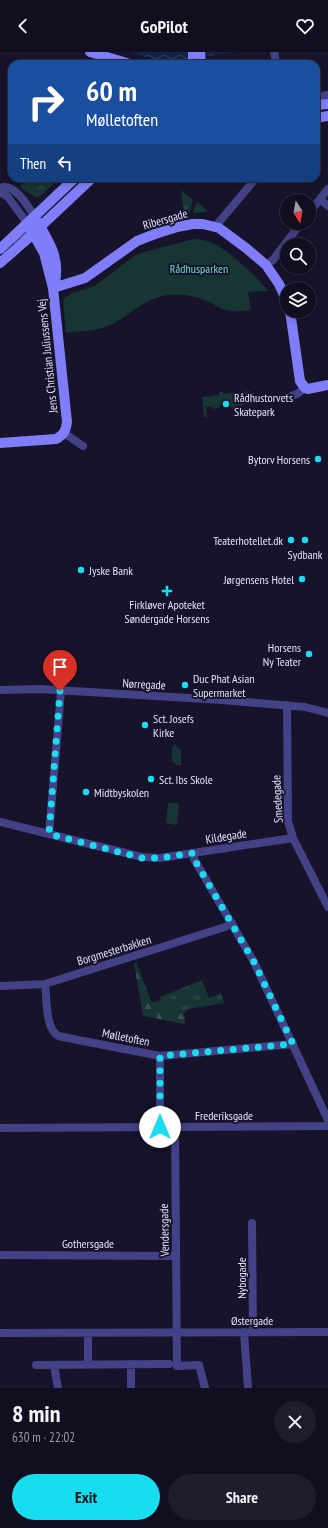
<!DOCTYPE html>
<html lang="en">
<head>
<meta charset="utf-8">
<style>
  :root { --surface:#110e20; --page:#1e1c2d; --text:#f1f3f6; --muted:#9c9ca5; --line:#302e3e; --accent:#18dcf0 }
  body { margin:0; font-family:"PT Sans Narrow",sans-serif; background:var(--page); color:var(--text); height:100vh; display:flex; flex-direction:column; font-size:15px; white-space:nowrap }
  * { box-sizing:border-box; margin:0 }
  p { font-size:13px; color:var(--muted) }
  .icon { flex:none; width:22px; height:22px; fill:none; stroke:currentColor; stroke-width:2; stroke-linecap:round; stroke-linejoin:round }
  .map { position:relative; height:1336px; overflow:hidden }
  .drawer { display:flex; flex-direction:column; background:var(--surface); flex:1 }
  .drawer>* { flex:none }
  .top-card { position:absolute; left:8px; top:8px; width:312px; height:122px; border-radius:12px; box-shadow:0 2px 6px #0003,0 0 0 1px var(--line); background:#1a4fa0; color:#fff; overflow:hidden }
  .needle { width:26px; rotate:169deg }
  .fabs { position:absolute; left:280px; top:142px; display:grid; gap:8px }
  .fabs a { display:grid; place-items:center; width:36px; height:36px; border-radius:50%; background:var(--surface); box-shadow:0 2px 6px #0003,0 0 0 1px var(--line); font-size:20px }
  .pin { position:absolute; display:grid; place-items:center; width:34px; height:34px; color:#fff; margin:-41px -17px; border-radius:50% 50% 50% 0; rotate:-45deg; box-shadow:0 0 4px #0007 }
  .pin .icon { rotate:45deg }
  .me { position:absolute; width:44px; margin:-22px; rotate:0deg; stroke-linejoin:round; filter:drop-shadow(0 0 3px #0008) }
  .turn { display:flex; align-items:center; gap:14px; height:84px; padding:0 12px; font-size:18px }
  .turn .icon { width:52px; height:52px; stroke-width:2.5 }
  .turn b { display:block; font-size:28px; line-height:34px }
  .then { display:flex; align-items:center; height:38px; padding:0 12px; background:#0003; gap:8px; font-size:15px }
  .round { display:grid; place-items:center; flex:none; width:42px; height:42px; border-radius:21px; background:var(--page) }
  .overview { display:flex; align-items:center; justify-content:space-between; height:68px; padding:0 12px }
  h1 { font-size:24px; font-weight:800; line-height:30px }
  .button { display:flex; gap:8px; margin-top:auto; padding:8px 12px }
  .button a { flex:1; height:46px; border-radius:24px; background:var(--accent); color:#111; font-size:16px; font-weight:800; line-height:46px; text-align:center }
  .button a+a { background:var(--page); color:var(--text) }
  header { display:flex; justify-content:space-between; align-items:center; height:52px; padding:0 12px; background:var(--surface); font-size:18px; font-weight:800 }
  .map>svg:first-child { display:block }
</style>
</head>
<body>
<header><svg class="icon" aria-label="back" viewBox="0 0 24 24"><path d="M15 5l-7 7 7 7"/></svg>GoPilot<svg class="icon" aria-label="heart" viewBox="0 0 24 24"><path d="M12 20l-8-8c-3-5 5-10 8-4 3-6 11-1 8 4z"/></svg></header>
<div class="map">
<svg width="328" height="1336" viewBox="0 0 328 1336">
  <defs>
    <pattern id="grass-tufts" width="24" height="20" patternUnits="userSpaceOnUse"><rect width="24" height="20" fill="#173533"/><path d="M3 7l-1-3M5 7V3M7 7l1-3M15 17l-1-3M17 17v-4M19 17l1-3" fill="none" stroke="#385251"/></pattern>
    <pattern id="forest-firs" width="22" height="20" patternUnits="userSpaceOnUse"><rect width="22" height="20" fill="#173533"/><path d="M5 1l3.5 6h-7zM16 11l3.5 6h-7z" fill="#385251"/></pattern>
    <pattern id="water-waves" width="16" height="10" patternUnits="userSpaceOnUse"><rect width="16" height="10" fill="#0f2448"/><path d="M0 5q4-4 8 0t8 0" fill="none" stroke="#324363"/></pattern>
  </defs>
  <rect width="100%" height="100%" fill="#17132b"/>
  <path fill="url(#grass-tufts)" d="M32 126H60L38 146 25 139 20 134Z
    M181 138 193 148 190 160 184 162Z
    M197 150 208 159 207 160 193 161 194 156Z
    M202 928 209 946 221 941 224 951 188 957 184 961C174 960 162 958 158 949L161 947 160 945Z"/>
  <path fill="url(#forest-firs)" d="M136 910 152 951 158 949C162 958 174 960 184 961L185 972 143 964 134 911Z"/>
  <path fill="#173533" d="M194 187C200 187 205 188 210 190 227 196 256 224 268 239L248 240 251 258C245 259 238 260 232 259 222 258 215 253 207 249 194 243 181 242 168 243 144 246 129 265 108 274 97 279 78 279 66 281L63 247 71 242 96 233 134 204 144 200Z
    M250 339V341L254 340 255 350 253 351 238 354V357H231L230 352 219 354V356L212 357V354L206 355 207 365H204L202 345 219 343V340H223V342Z
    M175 692 179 697H181V713H176L172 708V696Z
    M169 751H178L179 753 177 772 176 773 166 771 168 752Z"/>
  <path fill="url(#water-waves)" d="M130 0H235L183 8 180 10 175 9V11L173 12 170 9 152 7Z"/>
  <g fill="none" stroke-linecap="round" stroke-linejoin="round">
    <path stroke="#444287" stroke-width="8" d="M274 12 276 9 274 0
      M316 45 328 43
      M0 136C14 130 28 154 34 164L30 176 18 190
      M0 140 8 145 27 171
      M320 147 328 154
      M309 161 328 137
      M215 175 256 126
      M266 213 273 208 301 171
      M289 345 297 342 305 336
      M64 381 83 394
      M0 638 40 637 222 648 305 655 328 661
      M287 653 288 769 293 786 328 855
      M0 770 142 805 160 806 293 786
      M49 782 61 639
      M193 801 194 807 254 910 328 1068
      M45 932C47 946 45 976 58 984L160 1004 293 992
      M0 934 45 932 225 875 232 871
      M160 1004V1075
      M175 1075 177 1314 199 1313 205 1336
      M0 1076 328 1074
      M252 1171 253 1280
      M0 1203 176 1204
      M244 1280 248 1336
      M0 1281 328 1280
      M88 1281V1312
      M131 1312V1336
      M36 1313 169 1312
      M54 1313 58 1336"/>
    <path stroke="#7f7df7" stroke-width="10" d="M90 0 130 12
      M200 0 201 12
      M191 12 193 7V0
      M316 53 328 52
      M316 66 328 64
      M37 169C49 190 60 205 55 230
      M0 197 75 126
      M0 211 24 190 92 126
      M53 236 85 226 137 189 155 182 177 175 193 172H203L219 176 246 196 266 213 279 232 287 249
      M290 259 300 329 305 336 308 337 328 333
      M0 391 56 387C64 383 66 378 67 370L53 236 44 201 27 171"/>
  </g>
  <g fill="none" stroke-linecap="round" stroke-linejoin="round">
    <path stroke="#18dcf0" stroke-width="7" stroke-dasharray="0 12.6" d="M60 639 49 782 142 806H160L193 801 194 807 254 910 293 992 160 1004V1075"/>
  </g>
  <g fill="#18dcf0" stroke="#17132b" stroke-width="1.5">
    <circle cx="226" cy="352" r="4"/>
    <circle cx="318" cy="407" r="4"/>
    <circle cx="291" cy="488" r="4"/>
    <circle cx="305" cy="488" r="4"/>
    <circle cx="81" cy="518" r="4"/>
    <circle cx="302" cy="527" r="4"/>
    <path d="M165 533h4v4h4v4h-4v4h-4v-4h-4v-4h4z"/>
    <circle cx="309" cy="602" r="4"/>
    <circle cx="185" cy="633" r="4"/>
    <circle cx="145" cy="673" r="4"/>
    <circle cx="151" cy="727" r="4"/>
    <circle cx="86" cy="740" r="4"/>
  </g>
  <g text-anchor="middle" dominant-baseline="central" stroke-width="4" stroke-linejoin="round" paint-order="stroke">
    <g font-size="12" fill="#e2dffd" stroke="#17132b">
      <text transform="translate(165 167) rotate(-16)">Ribersgade</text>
      <text transform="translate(47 304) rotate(-96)">Jens Christian Juliussens Vej</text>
      <text transform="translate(144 632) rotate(3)">Nørregade</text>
      <text transform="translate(277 747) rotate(-93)">Smedegade</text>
      <text transform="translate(226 784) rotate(-9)">Kildegade</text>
      <text transform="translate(114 898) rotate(-17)">Borgmesterbakken</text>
      <text transform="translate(126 985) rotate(11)">Mølletoften</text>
      <text x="224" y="1063">Frederiksgade</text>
      <text transform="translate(164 1178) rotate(-91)">Vendersgade</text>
      <text x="88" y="1191">Gothersgade</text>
      <text transform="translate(241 1226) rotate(-90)">Nybogade</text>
      <text x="252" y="1268">Østergade</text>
    </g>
    <g font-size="12" fill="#6edabe" stroke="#17132b">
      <text x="199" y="216">Rådhusparken</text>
    </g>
    <g font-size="12" fill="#e2dffd" stroke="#17132b" text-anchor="start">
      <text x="234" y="345">Rådhustorvets<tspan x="234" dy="14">Skatepark</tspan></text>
      <text x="310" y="407" text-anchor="end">Bytorv Horsens</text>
      <text x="283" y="488" text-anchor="end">Teaterhotellet.dk</text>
      <text x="305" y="502" text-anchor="middle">Sydbank</text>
      <text x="89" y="518">Jyske Bank</text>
      <text x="294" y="527" text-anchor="end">Jørgensens Hotel</text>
      <text x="167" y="552" text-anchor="middle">Firkløver Apoteket<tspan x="167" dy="14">Søndergade Horsens</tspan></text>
      <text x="301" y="595" text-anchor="end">Horsens<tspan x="301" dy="14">Ny Teater</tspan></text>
      <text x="193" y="626">Duc Phat Asian<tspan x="193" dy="14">Supermarket</tspan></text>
      <text x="153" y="666">Sct. Josefs<tspan x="153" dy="14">Kirke</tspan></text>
      <text x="159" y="727">Sct. Ibs Skole</text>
      <text x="94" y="740">Midtbyskolen</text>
    </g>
  </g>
</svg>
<div class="fabs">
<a><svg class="needle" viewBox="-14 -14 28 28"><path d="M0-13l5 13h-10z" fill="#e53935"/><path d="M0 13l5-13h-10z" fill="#9c9ca5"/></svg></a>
<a><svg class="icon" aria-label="search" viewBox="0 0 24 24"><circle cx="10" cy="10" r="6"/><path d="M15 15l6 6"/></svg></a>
<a><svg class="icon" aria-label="layers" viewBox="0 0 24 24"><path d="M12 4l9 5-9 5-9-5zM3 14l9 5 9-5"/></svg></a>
</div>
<div class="pin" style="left:60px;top:639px;background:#d93025"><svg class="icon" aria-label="arrive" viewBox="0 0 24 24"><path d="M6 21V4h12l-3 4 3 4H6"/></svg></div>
<svg class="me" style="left:160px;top:1075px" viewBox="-20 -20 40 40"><circle r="19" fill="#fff"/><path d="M0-13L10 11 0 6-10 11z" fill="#18dcf0"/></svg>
<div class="top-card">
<div class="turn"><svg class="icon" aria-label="right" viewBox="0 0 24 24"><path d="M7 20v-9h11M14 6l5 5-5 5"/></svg><div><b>60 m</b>Mølletoften</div></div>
<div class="then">Then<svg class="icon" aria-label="left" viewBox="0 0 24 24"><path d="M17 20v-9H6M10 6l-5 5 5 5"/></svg></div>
</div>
</div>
<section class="drawer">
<div class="overview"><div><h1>8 min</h1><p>630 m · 22:02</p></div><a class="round"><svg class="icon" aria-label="close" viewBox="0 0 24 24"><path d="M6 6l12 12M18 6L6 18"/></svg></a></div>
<div class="button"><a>Exit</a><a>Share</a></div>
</section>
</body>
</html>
